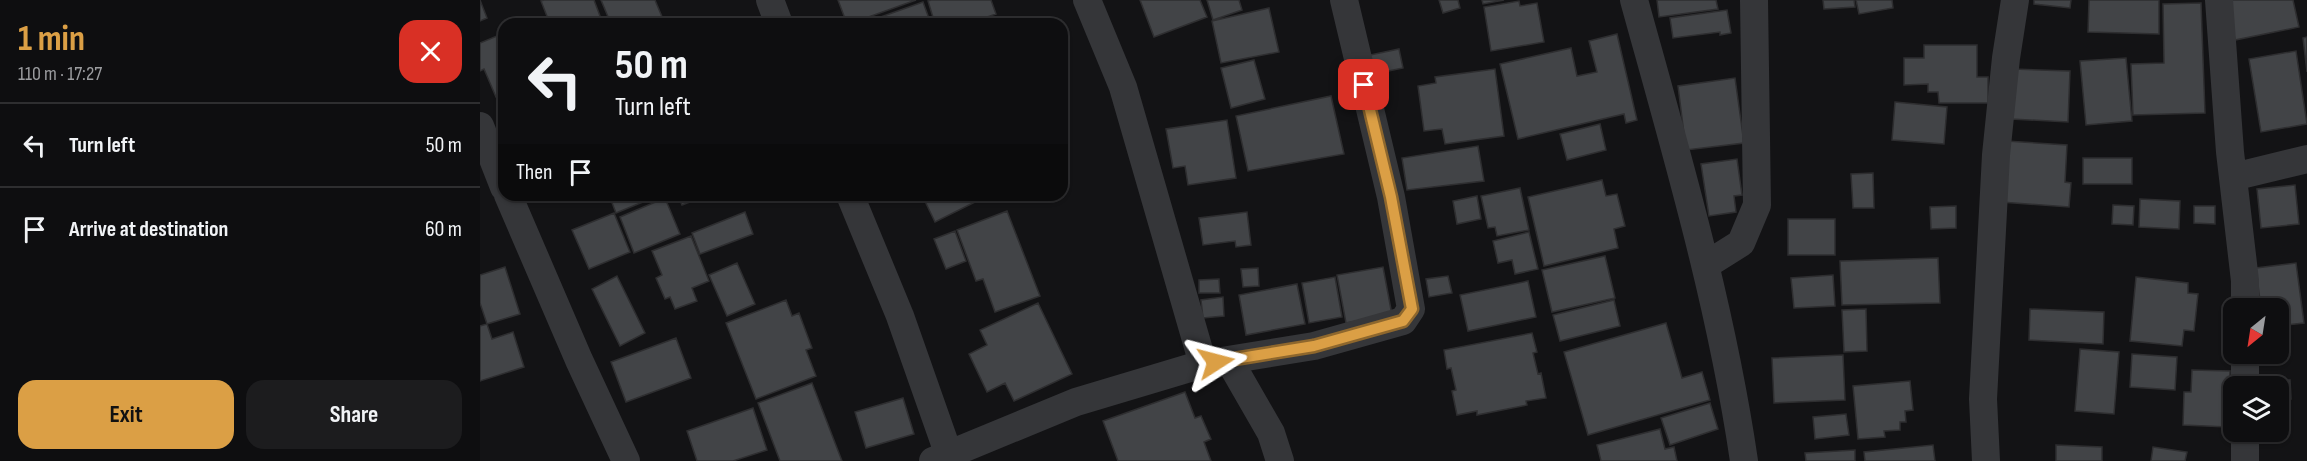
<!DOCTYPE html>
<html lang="en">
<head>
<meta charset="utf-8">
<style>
  :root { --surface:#0e0e10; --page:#1c1c1e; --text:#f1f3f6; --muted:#9b9c9f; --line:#2e2e30; --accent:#db9f45 }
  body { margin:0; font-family:"Sofia Sans Condensed",sans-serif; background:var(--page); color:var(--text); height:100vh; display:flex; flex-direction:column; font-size:22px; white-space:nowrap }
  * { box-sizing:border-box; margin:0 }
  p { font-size:20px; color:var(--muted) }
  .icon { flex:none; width:33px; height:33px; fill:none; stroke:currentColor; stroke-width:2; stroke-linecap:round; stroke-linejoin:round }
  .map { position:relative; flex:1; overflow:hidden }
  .details { display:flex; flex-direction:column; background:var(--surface); width:480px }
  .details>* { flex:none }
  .top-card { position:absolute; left:18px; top:18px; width:570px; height:183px; border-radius:18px; box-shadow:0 2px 4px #0004,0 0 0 2px var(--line); background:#0e0e10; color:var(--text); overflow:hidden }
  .needle { width:39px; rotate:210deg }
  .buttons { position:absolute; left:1743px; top:298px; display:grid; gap:12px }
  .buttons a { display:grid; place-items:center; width:66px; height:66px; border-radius:12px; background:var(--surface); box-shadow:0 2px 4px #0004,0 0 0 2px var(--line); font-size:30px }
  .pin { position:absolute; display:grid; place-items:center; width:51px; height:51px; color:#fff; margin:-26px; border-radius:12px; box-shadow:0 3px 9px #0006 }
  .me { position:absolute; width:66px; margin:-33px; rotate:81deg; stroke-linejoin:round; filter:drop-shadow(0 0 4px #0008) }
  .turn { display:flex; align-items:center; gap:21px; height:126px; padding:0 18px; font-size:27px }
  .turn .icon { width:78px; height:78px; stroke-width:2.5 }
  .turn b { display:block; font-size:42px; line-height:51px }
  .then { display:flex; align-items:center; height:57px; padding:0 18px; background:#0003; gap:12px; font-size:22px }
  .round { display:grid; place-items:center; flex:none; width:63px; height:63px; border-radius:18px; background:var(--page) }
  .summary { display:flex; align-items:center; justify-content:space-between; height:102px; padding:0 18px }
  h1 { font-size:36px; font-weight:700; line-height:45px; color:var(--accent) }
  .cta { display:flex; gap:12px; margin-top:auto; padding:12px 18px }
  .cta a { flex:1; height:69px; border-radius:18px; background:var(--accent); color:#111; font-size:24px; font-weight:700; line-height:69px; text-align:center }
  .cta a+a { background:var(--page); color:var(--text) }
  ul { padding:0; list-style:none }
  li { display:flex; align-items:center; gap:18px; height:84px; padding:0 18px; border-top:2px solid var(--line) }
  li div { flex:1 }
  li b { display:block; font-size:22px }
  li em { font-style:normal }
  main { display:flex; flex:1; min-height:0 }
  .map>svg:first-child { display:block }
</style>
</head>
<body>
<main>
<section class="details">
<div class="summary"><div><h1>1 min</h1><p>110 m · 17:27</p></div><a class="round" style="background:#d93025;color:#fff"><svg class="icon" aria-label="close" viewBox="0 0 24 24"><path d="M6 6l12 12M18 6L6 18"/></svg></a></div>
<ul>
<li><svg class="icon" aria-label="left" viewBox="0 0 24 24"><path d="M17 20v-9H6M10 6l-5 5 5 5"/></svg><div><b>Turn left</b></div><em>50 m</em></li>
<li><svg class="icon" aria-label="arrive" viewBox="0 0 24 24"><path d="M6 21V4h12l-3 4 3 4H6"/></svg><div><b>Arrive at destination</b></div><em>60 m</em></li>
</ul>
<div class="cta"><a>Exit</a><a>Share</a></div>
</section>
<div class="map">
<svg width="1827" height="461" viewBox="0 0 1827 461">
  <rect width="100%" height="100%" fill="#131315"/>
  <path fill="#424447" stroke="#2e2e30" stroke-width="1.5" d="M0 0 7 18 0 21Z
    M64 0H114L123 24H70L61 1Z
    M121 0H175L185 24H131Z
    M358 0H436L369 24H367Z
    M451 0H511L516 14 487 24H455L448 1Z
    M660 0H720L727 17 674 37Z
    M727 0H759L762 10 733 20Z
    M959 0H978L980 8 963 13Z
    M1002 0H1024L1003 4Z
    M1177 0H1236L1238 9 1179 17Z
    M1343 0H1374L1375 7 1344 9Z
    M1376 0H1412L1413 8 1379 14Z
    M1554 0H1591L1590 8 1554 4Z
    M1609 0H1679V34L1608 32Z
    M1747 0H1813L1819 27 1755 40Z
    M1039 1 1040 6 1057 3 1064 42 1011 51 1004 7Z
    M443 2 451 24H381Z
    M1721 3 1725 113 1653 115 1651 64 1684 63 1683 4Z
    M789 8 799 52 741 63 732 21Z
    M1247 10 1251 33 1240 35V32L1193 38 1190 18Z
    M24 33V94L16 97 4 69 0 71V43Z
    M1137 34 1157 120 1146 123 1144 114 1038 139 1020 64 1091 48 1097 76 1117 72 1109 41Z
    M1827 37V72L1823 38Z
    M1444 45H1497V77H1508V103H1459L1458 92H1448V84L1424 85V58H1444Z
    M919 49 923 68 894 74 890 55Z
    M1816 51 1827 124 1781 132 1769 59Z
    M1646 58 1652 121 1606 125 1600 61Z
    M774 60 785 99 751 108 741 68Z
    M1015 69 1024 136 965 144 962 129 944 131 938 86 956 83 955 77Z
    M1533 69 1590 71 1588 122 1531 119Z
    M1255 78 1264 143 1206 150 1198 86Z
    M851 96 864 154 768 171 756 116Z
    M1415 102 1467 107 1464 144 1412 140Z
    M747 120 756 178 708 185 705 166 693 168 686 129Z
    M1120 124 1126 150 1087 160 1080 134Z
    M1526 141 1587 145 1585 182 1591 183 1589 207 1521 202Z
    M998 146 1004 181 927 190 922 158Z
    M1603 158H1652V184H1603Z
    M1257 159 1262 195 1254 196 1256 212 1229 216 1221 164Z
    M1393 173 1394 208H1373L1371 174Z
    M1122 180 1126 196 1137 194 1145 226 1134 229 1138 248 1064 266 1048 197Z
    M1815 185 1819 224 1781 228 1777 189Z
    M1040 188 1049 230 1017 236 1015 227 1008 228 1001 196Z
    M129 195H180L136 213Z
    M198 195H228L202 205Z
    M304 195H320L306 200Z
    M442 195H509L455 222Z
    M997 196 1001 219 977 224 973 201Z
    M185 198 200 234 154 253 140 217Z
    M1660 199 1700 201 1699 229 1659 227Z
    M1633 205 1654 206 1653 225 1632 224Z
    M1476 206V228L1451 229 1450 207Z
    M1714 206H1735V224L1714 223Z
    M527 211 560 296 515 312 503 279 496 281 477 230Z
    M265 212 273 234 220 254 212 233Z
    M767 212 771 245 756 247 755 241 723 245 719 218Z
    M134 213 150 252 109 269 92 230Z
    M1308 219H1355V255H1308Z
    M475 231 486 261 466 269 454 239Z
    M1049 232 1058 269 1035 274 1032 260 1018 263 1013 241Z
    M211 236 229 281 212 288 217 301 195 309 190 297 185 299 176 278 182 275 172 251Z
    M1125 256 1135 298 1072 312 1062 270Z
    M1458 258 1460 303 1362 305 1360 261Z
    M257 263 275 304 247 316 229 275Z
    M1816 263 1824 323 1798 326V309H1781L1776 268Z
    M25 267 40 314 7 324 0 303V275Z
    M903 267 912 315 866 323 857 275Z
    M778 268 779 286 763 287 761 269Z
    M1353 275 1355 306 1314 308 1311 278Z
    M137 276 165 333 140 346 112 289Z
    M968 276 972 293 949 297 946 279Z
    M855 277 862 317 829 323 822 283Z
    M1656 277 1708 283V293L1718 294 1714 331 1704 330 1702 346 1650 341Z
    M739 279 740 293H719V280Z
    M1048 281 1056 317 988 331 980 295Z
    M817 284 825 324 766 335 759 295Z
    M743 297 744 316 723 318 721 300Z
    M306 300 312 316 319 313 332 348 326 350 336 376 276 399 246 323Z
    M1134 300 1140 326 1080 341 1073 315Z
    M558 303 592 374 534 401 525 383 507 392 489 354 507 345 500 330Z
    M1386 309 1387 351 1364 352 1362 310Z
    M1550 309 1624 312 1623 344 1549 340Z
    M1186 323 1202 378 1222 372 1230 400 1108 435 1084 352Z
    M7 324 12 339 33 332 44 367 0 381V326Z
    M1052 333 1057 352 1053 353 1058 374 1061 373 1066 398 1046 401 1047 405 997 415V411L977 415 972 391 976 390 971 368 967 369 964 350Z
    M196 338 211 378 146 402 131 362Z
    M1600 349 1639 352 1634 414 1595 411Z
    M1652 354 1697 357 1695 390 1650 387Z
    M1363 355 1365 400 1294 403 1292 358Z
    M1712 370 1750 371 1748 427 1703 425 1704 392H1711Z
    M1791 380H1810L1811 399H1798V387H1791Z
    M1430 381 1433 410 1425 411 1426 422H1420V430L1404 431 1405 437 1378 439 1373 386Z
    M332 383 362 461H300L278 403Z
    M705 392 715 418 721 416 731 439 724 442 731 461H638L623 421Z
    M423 398 434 434 386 448 375 412Z
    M1230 403 1238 429 1190 445 1181 418Z
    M273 408 287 450 253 461H217L207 431Z
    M1366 414 1369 435 1335 439 1333 417Z
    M1180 429 1185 449 1194 447 1197 461H1121L1117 445Z
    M1453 445 1455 461H1385L1384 452Z
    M1576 445 1622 447V461H1576Z
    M1673 447 1707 452 1705 461H1671Z
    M1375 450V461H1326L1325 453Z"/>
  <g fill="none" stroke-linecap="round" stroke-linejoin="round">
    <path stroke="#353639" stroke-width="28" d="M290 0 299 24
      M607 0 643 87 723 364
      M1154 0C1196 152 1241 304 1264 461
      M1739 0 1750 152 1765 281V309
      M0 126 24 187
      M1753 177 1827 159
      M28 195 99 360 146 461
      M370 195 420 316 471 461
      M1226 265 1261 243 1277 205 1274 0
      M749 360 791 433 800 461
      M1765 387V354
      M453 461 596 402 723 364 834 346 923 321 931 309 911 197 864 0
      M1506 461 1503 399 1516 155 1526 58 1535 0
      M1765 461V432"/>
  </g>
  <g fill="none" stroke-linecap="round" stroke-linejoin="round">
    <g stroke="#8e672d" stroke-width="15">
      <path id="route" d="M736 362 834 346 923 321 932 309 911 197 884 85"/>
    </g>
    <use href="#route" stroke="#db9f45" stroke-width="10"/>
  </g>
</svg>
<div class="buttons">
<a><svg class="needle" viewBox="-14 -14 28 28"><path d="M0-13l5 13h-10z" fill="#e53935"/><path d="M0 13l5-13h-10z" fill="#9b9c9f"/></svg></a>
<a><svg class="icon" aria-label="layers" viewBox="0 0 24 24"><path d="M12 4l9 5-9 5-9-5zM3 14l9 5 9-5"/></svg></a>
</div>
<div class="pin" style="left:884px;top:85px;background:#d93025"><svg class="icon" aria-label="arrive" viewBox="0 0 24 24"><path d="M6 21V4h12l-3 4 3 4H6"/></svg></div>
<svg class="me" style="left:736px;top:362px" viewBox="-20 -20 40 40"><path d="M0-17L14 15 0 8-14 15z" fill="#db9f45" stroke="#fff" stroke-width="4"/></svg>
<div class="top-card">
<div class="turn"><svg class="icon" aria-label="left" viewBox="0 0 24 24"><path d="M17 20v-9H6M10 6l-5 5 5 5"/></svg><div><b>50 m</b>Turn left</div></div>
<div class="then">Then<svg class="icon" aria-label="arrive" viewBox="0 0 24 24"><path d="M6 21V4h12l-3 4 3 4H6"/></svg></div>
</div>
</div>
</main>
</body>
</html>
